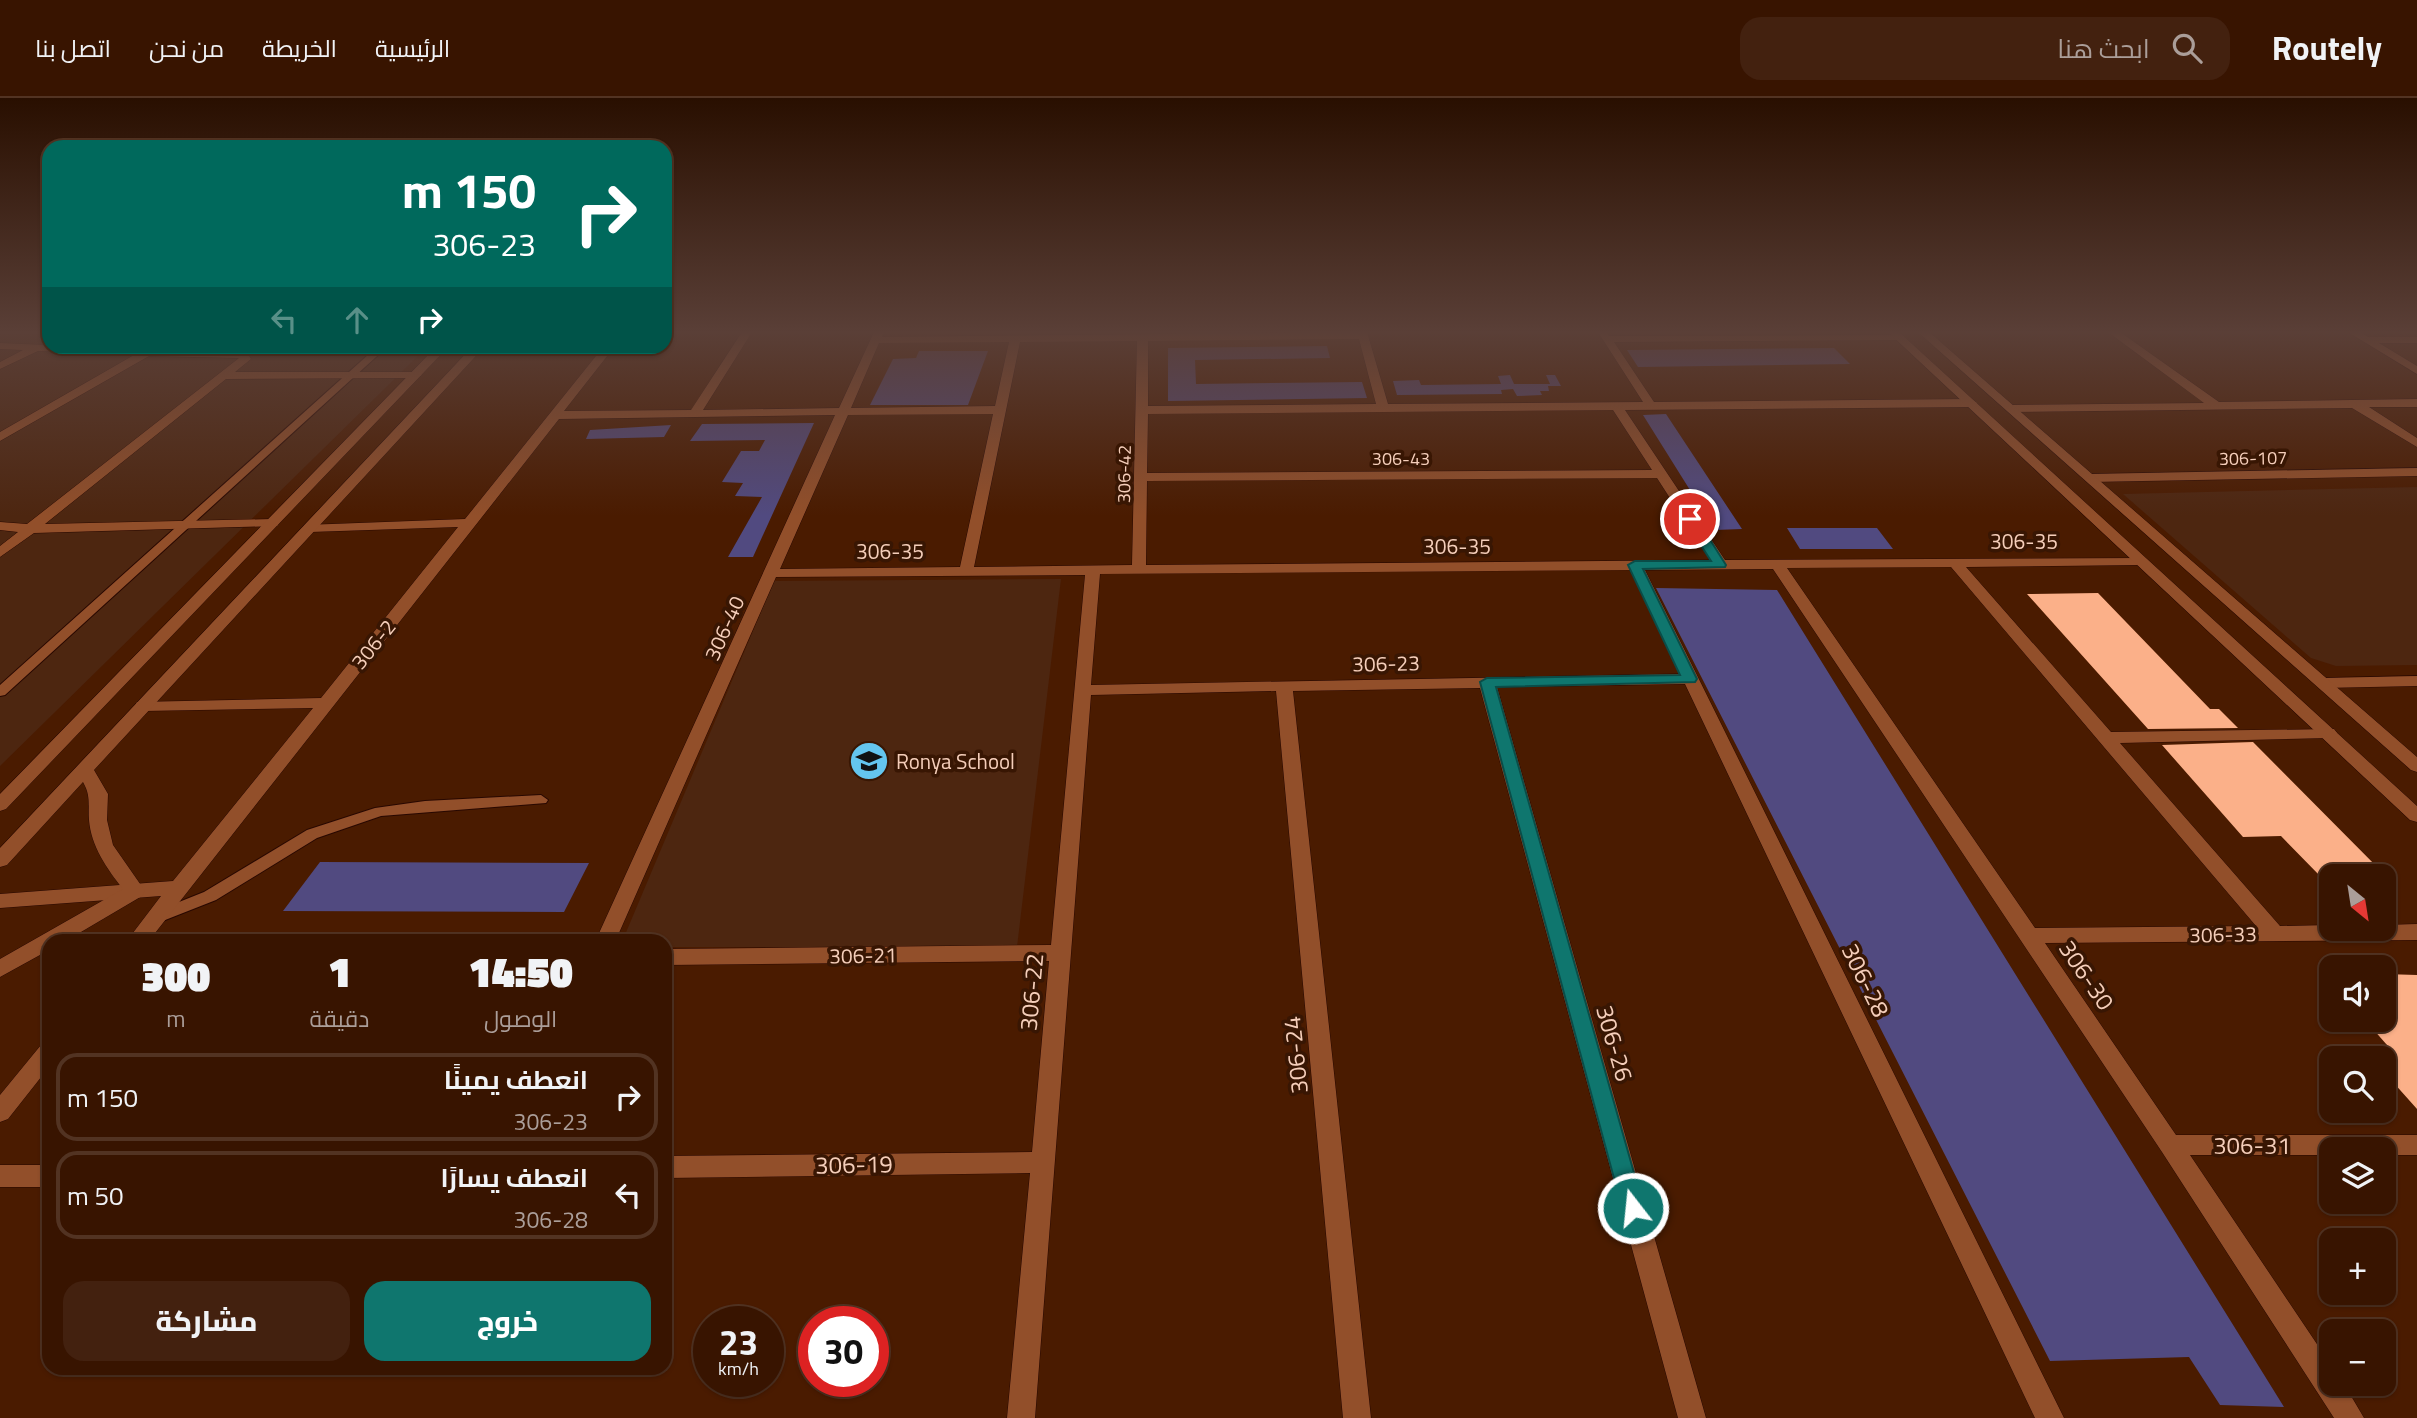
<!DOCTYPE html>
<html lang="ar">
<head>
<meta charset="utf-8">
<style>
  :root { --surface:#381400; --page:#43210f; --text:#f1f3f6; --muted:#ab9e99; --line:#523322; --accent:#0f766e }
  body { margin:0; font-family:"Titillium Web",Cairo,sans-serif; background:var(--page); color:var(--text); direction:rtl; height:100vh; display:flex; flex-direction:column; font-size:26px; white-space:nowrap }
  * { box-sizing:border-box; margin:0 }
  p { font-size:23px; color:var(--muted) }
  .icon { flex:none; width:38px; height:38px; fill:none; stroke:currentColor; stroke-width:2; stroke-linecap:round; stroke-linejoin:round }
  .map { position:relative; flex:1; overflow:hidden; direction:ltr }
  .details { position:absolute; left:42px; top:836px; width:630px; height:441px; display:flex; flex-direction:column; background:var(--surface); border-radius:21px; box-shadow:0 2px 5px #0004,0 0 0 2px var(--line); direction:rtl }
  .details>* { flex:none }
  .hud { position:absolute; left:42px; top:42px; width:630px; height:214px; border-radius:21px; box-shadow:0 2px 5px #0004,0 0 0 2px var(--line); direction:rtl; background:#00695c; color:#fff; overflow:hidden }
  .needle { width:46px; rotate:150deg }
  .controls { position:absolute; left:2319px; top:766px; display:grid; gap:14px }
  .controls a { display:grid; place-items:center; width:77px; height:77px; border-radius:14px; background:var(--surface); box-shadow:0 2px 5px #0004,0 0 0 2px var(--line); font-size:35px }
  .speed { position:absolute; left:693px; top:1208px; display:flex; gap:14px; font-size:35px; font-weight:700; text-align:center }
  .speed>* { display:grid; place-content:center; width:91px; height:91px; border-radius:50%; background:var(--surface); box-shadow:0 2px 5px #0004,0 0 0 2px var(--line); line-height:1 }
  .speed small { font-size:18px; font-weight:400 }
  .speed .limit { border:10px solid #d22; background:#fff; color:#111 }
  .pin { position:absolute; display:grid; place-items:center; width:60px; height:60px; color:#fff; margin:-30px; border:4px solid #fff; border-radius:50%; box-shadow:0 2px 7px #0007 }
  .me { position:absolute; width:77px; margin:-38px; rotate:344deg; stroke-linejoin:round; filter:drop-shadow(0 0 5px #0008) }
  .turn { display:flex; align-items:center; gap:24px; height:147px; padding:0 21px; font-size:32px }
  .turn .icon { width:91px; height:91px; stroke-width:2.5 }
  .turn b { display:block; font-size:49px; line-height:60px }
  .lanes { display:flex; align-items:center; height:66px; padding:0 21px; background:#0003; justify-content:center; gap:35px; direction:ltr }
  .lanes .off { opacity:.35 }
  .eta { display:flex; justify-content:space-evenly; align-items:center; height:119px; text-align:center }
  .eta b { font-size:42px; font-weight:800; line-height:49px }
  .cta { display:flex; gap:14px; margin-top:auto; padding:14px 21px }
  .cta a { flex:1; height:80px; border-radius:21px; background:var(--accent); color:#fff; font-size:28px; font-weight:800; line-height:80px; text-align:center }
  .cta a+a { background:var(--page); color:var(--text) }
  ul { padding:0; list-style:none }
  li { display:flex; align-items:center; gap:21px; height:88px; margin:0 14px 10px; padding:0 7px; border:4px solid var(--line); border-radius:21px }
  li div { flex:1 }
  li b { display:block; font-size:26px }
  li em { font-style:normal }
  header { display:flex; align-items:center; gap:42px; box-sizing:border-box; height:98px; padding:0 35px; background:var(--surface); border-bottom:2px solid var(--line) }
  header strong { font-size:33px }
  nav { display:flex; gap:38px; margin-inline-start:auto; font-size:24px }
  .search { width:490px; height:63px; background:var(--page); display:flex; align-items:center; gap:18px; box-sizing:border-box; padding:0 24px; border-radius:21px; color:var(--muted); font-size:26px }
  .map>svg:first-child { display:block }
</style>
</head>
<body>
<header>
<strong>Routely</strong>
<div class="search"><svg class="icon" aria-label="search" viewBox="0 0 24 24"><circle cx="10" cy="10" r="6"/><path d="M15 15l6 6"/></svg>ابحث هنا</div>
<nav><a>الرئيسية</a><a>الخريطة</a><a>من نحن</a><a>اتصل بنا</a></nav>
</header>
<div class="map">
<svg width="2417" height="1320" viewBox="0 0 2417 1320">
  <rect width="100%" height="100%" fill="#4a1b00"/>
  <path fill="#4d2610" d="M0 234H49V248L427 249 0 668Z
    M2417 389V567L2336 568 2311 560 2123 396Z
    M1061 481 1017 849H665V844H622L774 483Z"/>
  <path fill="#514a80" d="M1327 248 1330 260 1195 262 1196 286 1362 284 1367 300 1168 303V250Z
    M1834 250 1850 266 1638 269 1627 252Z
    M919 253H988L968 307H870L893 261 916 260Z
    M1510 277 1514 286H1550L1546 277H1555L1561 288H1548L1549 293H1540L1542 297 1517 298 1513 291 1501 292 1502 296 1397 297 1393 283 1419 282 1421 287 1501 286 1498 278Z
    M1666 316 1742 431 1715 432 1643 317Z
    M814 325 753 459H728L762 399 735 398 743 385 722 384 741 353H759L765 342 690 343 702 326Z
    M671 327 664 339 586 341 590 332Z
    M1787 430H1877L1893 451H1800Z
    M1656 490 1777 492 2284 1309 2220 1307 2189 1259 2050 1263Z
    M320 764 589 765 564 814 283 813Z"/>
  <path fill="#fbb089" d="M2098 495 2210 611H2219L2238 630 2148 631 2027 496Z
    M2253 644 2387 779H2321L2281 738 2243 739 2162 647Z
    M2384 876 2417 877V1011L2384 974V947H2387L2365 922H2384Z"/>
  <g fill="none" stroke-linecap="round" stroke-linejoin="round">
    <g stroke="#280800" stroke-width="2">
      <path id="service" d="M378 248H388L5 597 0 598V587Z
        M541 697 548 702 546 705 381 718 317 740 216 802 155 826 149 824 147 820 149 816 204 794 307 732 375 710 425 703Z"/>
    </g>
    <g stroke="#280800" stroke-width="1">
      <path id="minor" d="M742 234H752L703 312 839 310 874 234H884L882 239 1367 234 1388 306 1643 304 1598 234H1606L1609 238 1903 237 1904 239 1899 242 1614 244 1654 304 1971 301 1977 305 1971 309 1625 312 1725 462 2146 460V466L2141 467 1966 469 2111 634 2334 631 2337 635 2328 640 2120 645 2280 828 2331 827V831H2384V827L2417 826V842L2045 845 2176 1037H2417V1057H2384V1052H2331V1057H2190L2331 1267V1286H2344L2364 1320H2334L2162 1054 1773 471 1645 472 2064 1320H2035L1685 586 1497 589 1706 1320H1678L1480 590 1293 593 1371 1320H1343L1276 593 1091 597 1035 1320H1007L1030 1075 665 1080V1058L1032 1054 1049 863 665 867V851L1051 847 1085 477 776 479 615 844H595L835 317 559 321 148 844H126L161 798 0 810V796L173 783 313 610 143 613 135 608 137 604 321 600 458 429 310 434 303 430 305 427 465 421 604 248H615L564 313 691 312ZM1359 241 1376 306 1148 308V243ZM1137 243 1132 467 974 469 1020 244ZM1009 244 995 308 851 310 879 245ZM1613 312 1652 372 1147 375 1148 316ZM993 316 960 469 780 471 848 317ZM1657 380 1710 462 1146 467 1147 383ZM1951 469 2256 828 2035 830 1787 470ZM1630 472 1680 576 1091 587 1100 476Z
        M2108 234H2120L2219 304 2417 301V309H2369L2417 340V349L2352 310 2008 314V308L2012 307 2204 305Z
        M2348 234H2360L2368 239H2417V245H2379L2417 268V276Z
        M0 245 226 255 229 254 228 248H240V251L269 248 248 256 251 261 235 274H416L422 277 416 280 226 281 45 426 272 421 279 425 277 428 34 435 0 459V448L18 434 0 432V424L27 426 239 260 149 258 0 343V334L134 257 38 253 0 271V264L23 252 0 251Z
        M2417 370V378L2090 384 2083 380 2090 376Z
        M2417 578V588L2323 590 2315 585 2323 580Z
        M49 944V969L8 1021 0 1024V997L41 947Z
        M0 1067H49V1089H0Z"/>
    </g>
    <g stroke="#280800" stroke-width="1">
      <path id="tertiary" d="M1888 234H1899L2417 708V724L2410 722Z
        M1918 234H1929L2417 659V674L2411 672Z
        M437 248H449L6 711 0 713V696Z
        M473 248H485L94 672 108 696 107 722 113 747 145 793 142 798 64 844H49V852L0 879V861L123 791C107 771 91 748 89 722 88 706 91 698 83 684L7 767 0 769V750Z"/>
    </g>
    <use href="#service" fill="#924f2a" fill-rule="evenodd"/>
    <use href="#minor" fill="#924f2a" fill-rule="evenodd"/>
    <use href="#tertiary" fill="#924f2a" fill-rule="evenodd"/>
  </g>
  <linearGradient id="sky" x2="0" y2="1"><stop stop-color="#290f00"/><stop offset="0.56" stop-color="#5a3f37"/><stop offset="1" stop-color="#5a3f37" stop-opacity="0"/></linearGradient>
  <rect width="2417" height="418" fill="url(#sky)"/>
  <path fill="#0f766e" stroke="#0a4d48" stroke-width="2" d="M1690 417 1697 421 1726 467 1725 469 1643 471 1697 581 1695 584 1496 589 1644 1110 1641 1117 1633 1120 1625 1117 1622 1110 1480 584 1487 580 1680 577 1628 467 1635 463H1711L1684 421Z"/>
  <defs>
    <g id="school-disc" transform="scale(2.0125)"><circle r="9.5" fill="#64c5ee" stroke="#381603"/><path d="M0-5L7-2L0 1L-7-2ZM-4 1L0 2.5L4 1V4Q0 6-4 4Z" fill="#111"/></g>
  </defs>
  <g fill-rule="evenodd">
    <use href="#school-disc" x="869" y="663"/>
  </g>
  <g text-anchor="middle" dominant-baseline="central" stroke-width="7" stroke-linejoin="round" paint-order="stroke">
    <g font-size="18" fill="#f5ceba" stroke="#381603">
      <text x="1401" y="360">306-43</text>
      <text transform="translate(2253 360) rotate(-1)">306-107</text>
      <text transform="translate(1124 376) rotate(-89)">306-42</text>
    </g>
    <g font-size="21" fill="#f5ceba" stroke="#381603">
      <text x="2024" y="443">306-35</text>
      <text x="1457" y="448">306-35</text>
      <text x="890" y="453">306-35</text>
      <text transform="translate(724 530) rotate(-66)">306-40</text>
      <text transform="translate(373 546) rotate(-51)">306-2</text>
      <text transform="translate(1386 565) rotate(-1)">306-23</text>
      <text transform="translate(2223 836) rotate(-1)">306-33</text>
      <text transform="translate(863 857) rotate(-1)">306-21</text>
    </g>
    <g font-size="21" fill="#f5ceba" stroke="#381603" text-anchor="start">
      <text x="896" y="663">Ronya School</text>
    </g>
    <g font-size="24" fill="#f5ceba" stroke="#381603">
      <text transform="translate(2087 877) rotate(56)">306-30</text>
      <text transform="translate(1866 882) rotate(64)">306-28</text>
      <text transform="translate(1031 894) rotate(-85)">306-22</text>
      <text transform="translate(1615 945) rotate(74)">306-26</text>
      <text transform="translate(1295 957) rotate(-96)">306-24</text>
      <text x="2252" y="1047">306-31</text>
      <text transform="translate(854 1066) rotate(-1)">306-19</text>
    </g>
  </g>
</svg>
<div class="controls">
<a><svg class="needle" viewBox="-14 -14 28 28"><path d="M0-13l5 13h-10z" fill="#e53935"/><path d="M0 13l5-13h-10z" fill="#ab9e99"/></svg></a>
<a><svg class="icon" aria-label="sound" viewBox="0 0 24 24"><path d="M4 9h4l5-4v14l-5-4H4zM17 9q2 3 0 6"/></svg></a>
<a><svg class="icon" aria-label="search" viewBox="0 0 24 24"><circle cx="10" cy="10" r="6"/><path d="M15 15l6 6"/></svg></a>
<a><svg class="icon" aria-label="layers" viewBox="0 0 24 24"><path d="M12 4l9 5-9 5-9-5zM3 14l9 5 9-5"/></svg></a>
<a>+</a>
<a>−</a>
</div>
<div class="speed"><div>23<small>km/h</small></div><div class="limit">30</div></div>
<div class="pin" style="left:1690px;top:421px;background:#d93025"><svg class="icon" aria-label="arrive" viewBox="0 0 24 24"><path d="M6 21V4h12l-3 4 3 4H6"/></svg></div>
<svg class="me" style="left:1633px;top:1110px" viewBox="-20 -20 40 40"><circle r="17" fill="#0f766e" stroke="#fff" stroke-width="3"/><path d="M0-11L8 9 0 5-8 9z" fill="#fff"/></svg>
<div class="hud">
<div class="turn"><svg class="icon" aria-label="right" viewBox="0 0 24 24"><path d="M7 20v-9h11M14 6l5 5-5 5"/></svg><div><b>150 m</b>306-23</div></div>
<div class="lanes"><svg class="icon off" aria-label="left" viewBox="0 0 24 24"><path d="M17 20v-9H6M10 6l-5 5 5 5"/></svg><svg class="icon off" aria-label="ahead" viewBox="0 0 24 24"><path d="M12 20V5M6 11l6-6 6 6"/></svg><svg class="icon" aria-label="right" viewBox="0 0 24 24"><path d="M7 20v-9h11M14 6l5 5-5 5"/></svg></div>
</div>
<section class="details">
<div class="eta">
<div><b>14:50</b><p>الوصول</p></div>
<div><b>1</b><p>دقيقة</p></div>
<div><b>300</b><p>m</p></div>
</div>
<ul>
<li><svg class="icon" aria-label="right" viewBox="0 0 24 24"><path d="M7 20v-9h11M14 6l5 5-5 5"/></svg><div><b>انعطف يمينًا</b><p>306-23</p></div><em>150 m</em></li>
<li><svg class="icon" aria-label="left" viewBox="0 0 24 24"><path d="M17 20v-9H6M10 6l-5 5 5 5"/></svg><div><b>انعطف يسارًا</b><p>306-28</p></div><em>50 m</em></li>
</ul>
<div class="cta"><a>خروج</a><a>مشاركة</a></div>
</section>
</div>
</body>
</html>
